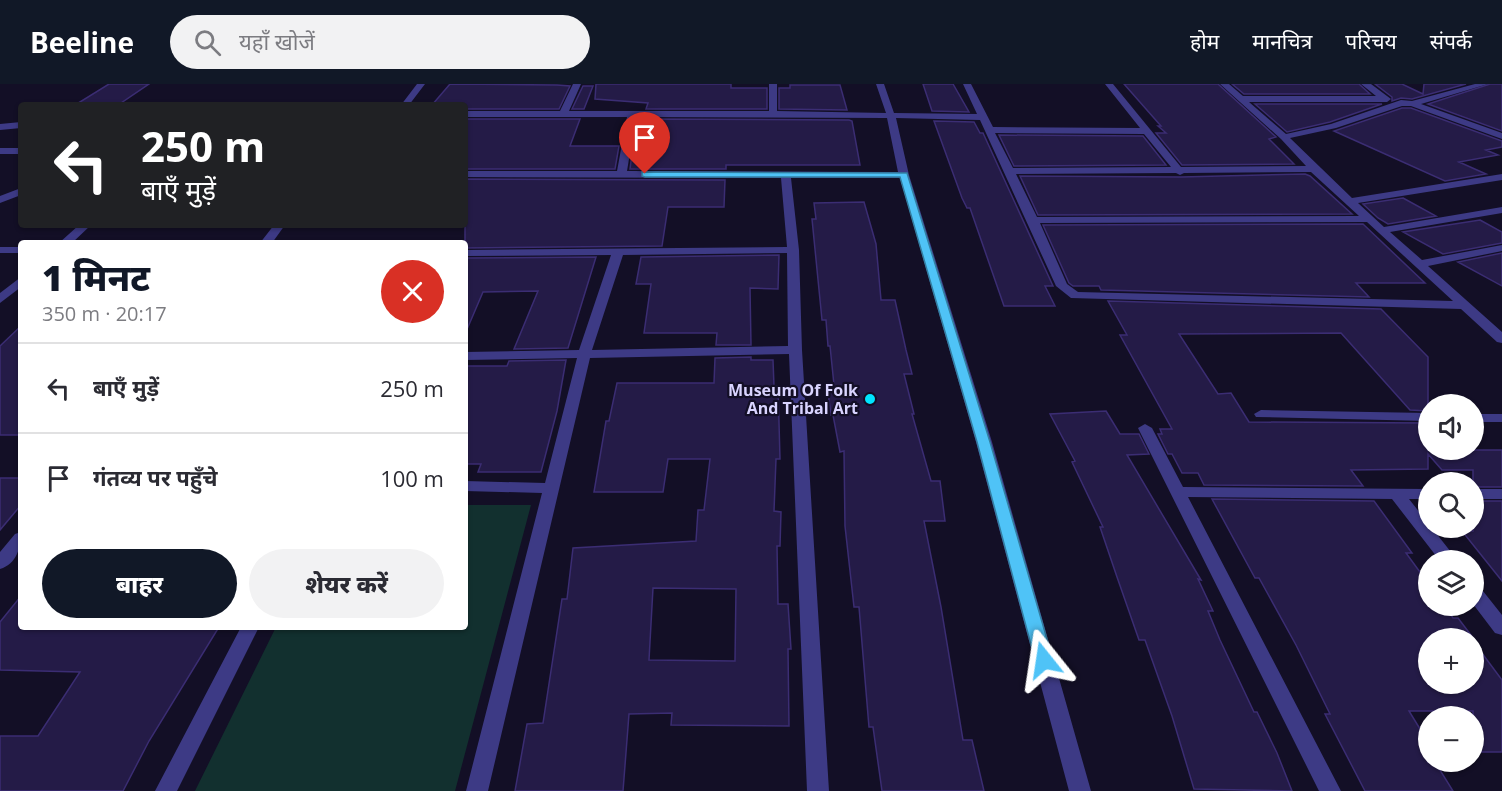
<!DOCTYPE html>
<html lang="hi">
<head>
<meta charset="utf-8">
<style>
  :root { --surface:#fff; --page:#f2f2f3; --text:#2b2b33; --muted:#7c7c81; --line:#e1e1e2; --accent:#111827 }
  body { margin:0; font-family:"Open Sans","Noto Sans Devanagari",sans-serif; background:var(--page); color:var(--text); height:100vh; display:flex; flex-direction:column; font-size:22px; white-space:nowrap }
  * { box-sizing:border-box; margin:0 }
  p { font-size:20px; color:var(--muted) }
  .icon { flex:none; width:33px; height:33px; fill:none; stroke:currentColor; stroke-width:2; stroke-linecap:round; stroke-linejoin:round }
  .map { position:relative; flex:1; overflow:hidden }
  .drawer { position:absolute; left:18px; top:156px; width:450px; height:390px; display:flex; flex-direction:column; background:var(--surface); border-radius:6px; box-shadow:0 2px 4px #0004 }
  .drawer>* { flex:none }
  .banner { position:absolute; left:18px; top:18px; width:450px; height:126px; border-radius:6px; box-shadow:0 2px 4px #0004; background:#202124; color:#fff; overflow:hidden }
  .fabs { position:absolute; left:1418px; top:310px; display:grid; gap:12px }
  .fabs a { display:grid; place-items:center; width:66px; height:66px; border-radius:50%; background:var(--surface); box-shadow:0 2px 4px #0004; font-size:30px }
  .pin { position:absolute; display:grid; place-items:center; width:51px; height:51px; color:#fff; margin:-62px -26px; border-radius:50% 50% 50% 0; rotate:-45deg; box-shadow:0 0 6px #0007 }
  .pin .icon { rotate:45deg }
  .me { position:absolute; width:66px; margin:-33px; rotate:345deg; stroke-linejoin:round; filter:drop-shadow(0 0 4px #0008) }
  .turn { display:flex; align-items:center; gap:21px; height:126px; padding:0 24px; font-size:27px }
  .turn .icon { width:78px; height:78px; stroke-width:2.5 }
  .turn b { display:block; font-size:42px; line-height:51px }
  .round { display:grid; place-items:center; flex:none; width:63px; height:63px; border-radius:32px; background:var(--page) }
  .summary { display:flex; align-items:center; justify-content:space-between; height:102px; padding:0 24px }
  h1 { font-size:36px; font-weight:800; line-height:45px; color:var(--accent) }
  .cta { display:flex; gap:12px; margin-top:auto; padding:12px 24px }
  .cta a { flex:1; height:69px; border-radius:36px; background:var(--accent); color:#fff; font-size:24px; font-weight:800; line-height:69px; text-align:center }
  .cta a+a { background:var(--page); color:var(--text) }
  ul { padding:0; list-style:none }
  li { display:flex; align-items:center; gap:18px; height:90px; padding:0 24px; border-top:2px solid var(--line) }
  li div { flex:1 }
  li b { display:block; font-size:22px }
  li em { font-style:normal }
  header { display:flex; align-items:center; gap:36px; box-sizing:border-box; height:84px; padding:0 30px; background:var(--accent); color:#fff }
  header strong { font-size:28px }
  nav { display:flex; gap:33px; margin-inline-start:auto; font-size:21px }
  .search { width:420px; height:54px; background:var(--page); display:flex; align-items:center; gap:15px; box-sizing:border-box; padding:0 21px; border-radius:33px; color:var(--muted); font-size:22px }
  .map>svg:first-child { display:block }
</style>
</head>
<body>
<header>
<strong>Beeline</strong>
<div class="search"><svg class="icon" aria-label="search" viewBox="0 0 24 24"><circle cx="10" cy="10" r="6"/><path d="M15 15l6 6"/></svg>यहाँ खोजें</div>
<nav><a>होम</a><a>मानचित्र</a><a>परिचय</a><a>संपर्क</a></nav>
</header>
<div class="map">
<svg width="1502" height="707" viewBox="0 0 1502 707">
  <rect width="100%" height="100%" fill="#130f26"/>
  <path fill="#12302f" d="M465 421H531L455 707H195L276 543H465Z"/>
  <path fill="#241b47" stroke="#3b2d73" stroke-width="1.5" fill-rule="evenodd" d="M109 0H149L118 21H75Z
    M450 0 557 1 570 2 559 25H465V21H432Z
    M596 0H731V4H767V25H646L648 19 595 15Z
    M923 0H953L969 28 932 27Z
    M1124 0H1218L1276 53 1269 55 1294 80 1182 81 1156 49H1166L1158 42H1161Z
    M1232 0H1359L1370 10H1244Z
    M1375 0H1402L1423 10 1424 0H1466L1412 15 1401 14 1392 17V13Z
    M1490 0H1502V47L1428 20Z
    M790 1H840L847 26 779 25V4H790Z
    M583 2H593L584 25H572Z
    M1255 20H1382L1330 38 1287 48Z
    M1402 24H1411L1502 57V63L1486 66 1498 71 1459 78 1486 90 1445 97 1334 47Z
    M465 35H580L570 62H619L615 85H465Z
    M644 35 849 36 852 37 860 81H726V85H630L633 62 638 58Z
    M934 37 974 38 980 49H983L1053 202H1045L1055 222H1004L970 124H967L962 114Z
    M999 51 1143 52 1166 81 1014 82Z
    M1305 90 1310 92 1352 130 1038 131 1020 92 1181 93Z
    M465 95 725 96 724 123H668L662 162 465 164Z
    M1403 114 1436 132 1388 140 1378 134 1363 120Z
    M864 118 876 160 881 216H895L906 266 912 290H904L914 330H912L931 397H940L945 437H924L941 523 963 656H972L984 707H882L873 643H869L859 523H854L845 442 844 367 840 368 833 331H831L827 301H834L830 262H828L826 236H822L812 135H816L814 119Z
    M1480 136 1502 148V159L1443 170 1403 148Z
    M1363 140 1425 199H1356L1369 213 1101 206 1099 202H1073L1069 199 1043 141Z
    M1502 169V202L1458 178Z
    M779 171 778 205 750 204 751 261H716L717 249H644L651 200H636L641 173Z
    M596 173 568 264 514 265 538 207 483 208 465 250V174Z
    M1108 217 1381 225 1428 273V327L1410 326 1341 249 1179 250 1218 310 1231 309 1249 338 1428 339V366H1502V403H1473V386H1442L1428 370V385L1351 386 1363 402 1204 401 1198 389H1182L1172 370H1168L1158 350H1162L1160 345H1172L1120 251H1127Z
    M21 242V351H0V262Z
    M751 273V276H773L774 302H778L780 375H776L774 427 781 428 780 462H777L778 520H788L791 565H788L789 642 671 641 672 629 629 630 623 707H515L527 640 543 639 562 515H567L573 464 696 457 698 426H704L710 375H668L663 408H594L606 337H609L617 299H714L715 274ZM653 504 736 505 735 577 649 576Z
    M566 276 557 327 541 388H478L481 380H465V282H507L509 277Z
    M1106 327 1120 350H1139L1149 370 1127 371 1201 496 1198 495 1213 527H1208L1220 556 1254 628H1257L1277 669 1292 707 1194 705 1172 632 1145 556H1139L1117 493 1100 443H1103L1072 378 1075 377 1050 330Z
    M0 394H21V421L0 446Z
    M1212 415 1374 417 1412 469H1406L1428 499V522H1445L1453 534H1458L1474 555H1428V600H1473V557L1502 596V668H1473V627H1409L1428 658V678H1435L1453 707H1365L1325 630H1330L1296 561 1259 494H1255Z
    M1473 417H1502V497L1462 447H1473Z
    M21 512V543H219L149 657 123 707H0V652H38L80 588 0 586V538Z"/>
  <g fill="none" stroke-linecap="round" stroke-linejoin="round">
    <path fill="#3d3a85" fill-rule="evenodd" d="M417 0H425L409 21H401Z
      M573 0H581L569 27H769V0H777V27L886 29 876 0H884L894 29 977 30 963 0H971L993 43 1140 44 1105 0H1113L1181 83 1306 82 1281 55 1220 0H1229L1243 12H1376L1361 0H1371L1391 15 1387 18H1249L1286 50 1331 40 1401 16 1412 17 1475 0H1488L1421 20 1502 49V55L1411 22H1402L1336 44 1290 54 1352 114 1502 90V96L1358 119 1384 143 1502 123V129L1390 148 1422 176 1502 161V167L1428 182 1502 248V259L1497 258 1461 225 1071 214 1056 202 980 36 896 34 909 91 992 358 1091 707H1069L976 358 900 94H791L799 166 802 266 829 707H807L789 270 590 274 488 707H466L542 409 465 407V397L545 399 577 274 465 276V268L579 266 611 171 465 172V166L787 163 781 94 465 93V87H617L627 33H465V27H560ZM636 33 887 34 898 88 627 87ZM995 49 1144 50 1171 83 1013 84ZM1311 88 1359 132 1037 133 1016 90 1176 89 1180 91 1184 89ZM1367 138 1453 217 1078 208 1067 200 1040 139ZM787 169 788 262 592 266 623 171Z
      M21 38V44L0 46V40Z
      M0 64H21V70H0Z
      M21 104V111L0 119V112Z
      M79 141H91L72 159H59Z
      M274 141H285L272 159H260Z
      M0 163H21V169H0Z
      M21 193V203L0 219V209Z
      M1261 326 1428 329V337L1256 333 1254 330Z
      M1473 330H1502V338H1473Z
      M1145 340 1152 344 1183 403 1428 405V415H1409L1428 439V444H1432L1458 477H1440L1392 415 1188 413 1341 707H1319L1138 344Z
      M1473 405H1502V415H1473Z
      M21 448C21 463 17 480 0 485V468L15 450Z
      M1473 501 1479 502 1502 531V551L1495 549 1473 520Z
      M241 543H259L177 707H155Z"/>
  </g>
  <path fill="#4fc3f7" stroke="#337fa1" stroke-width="1.5" d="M642 88 907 89 990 358 1053 576 1050 581 1044 583 1038 581 1035 576 977 358 900 93H645L642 92Z"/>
  <circle fill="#00e5ff" stroke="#130f26" stroke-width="2" cx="870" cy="315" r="6"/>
  <g text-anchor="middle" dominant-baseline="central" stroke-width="4.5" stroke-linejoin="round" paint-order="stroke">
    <g font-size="16" font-weight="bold" fill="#d9d4ff" stroke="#130f26" text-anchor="end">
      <text x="858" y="306">Museum Of Folk<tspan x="858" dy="18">And Tribal Art</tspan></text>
    </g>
  </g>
</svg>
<div class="fabs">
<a><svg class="icon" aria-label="sound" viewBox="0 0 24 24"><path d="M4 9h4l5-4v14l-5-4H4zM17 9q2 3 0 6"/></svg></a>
<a><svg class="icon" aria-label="search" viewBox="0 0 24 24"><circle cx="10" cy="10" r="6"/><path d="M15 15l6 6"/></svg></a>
<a><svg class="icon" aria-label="layers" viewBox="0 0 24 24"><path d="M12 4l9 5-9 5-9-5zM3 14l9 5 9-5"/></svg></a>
<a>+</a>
<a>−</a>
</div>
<div class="pin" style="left:645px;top:90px;background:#d93025"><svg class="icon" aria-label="arrive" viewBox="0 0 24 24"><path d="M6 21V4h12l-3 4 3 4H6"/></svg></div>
<svg class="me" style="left:1044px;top:576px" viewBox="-20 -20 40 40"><path d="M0-17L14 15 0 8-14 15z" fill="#4fc3f7" stroke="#fff" stroke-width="4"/></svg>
<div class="banner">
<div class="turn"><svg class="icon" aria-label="left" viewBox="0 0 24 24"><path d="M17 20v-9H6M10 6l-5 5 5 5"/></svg><div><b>250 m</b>बाएँ मुड़ें</div></div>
</div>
<section class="drawer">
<div class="summary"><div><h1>1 मिनट</h1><p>350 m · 20:17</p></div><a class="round" style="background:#d93025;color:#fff"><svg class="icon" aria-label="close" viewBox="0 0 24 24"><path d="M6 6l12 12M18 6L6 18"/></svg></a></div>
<ul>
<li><svg class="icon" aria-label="left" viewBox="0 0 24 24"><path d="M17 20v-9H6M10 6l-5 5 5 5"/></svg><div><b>बाएँ मुड़ें</b></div><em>250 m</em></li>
<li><svg class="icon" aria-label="arrive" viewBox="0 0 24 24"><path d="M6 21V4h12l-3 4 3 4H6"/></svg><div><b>गंतव्य पर पहुँचे</b></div><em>100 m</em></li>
</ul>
<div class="cta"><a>बाहर</a><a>शेयर करें</a></div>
</section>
</div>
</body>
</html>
